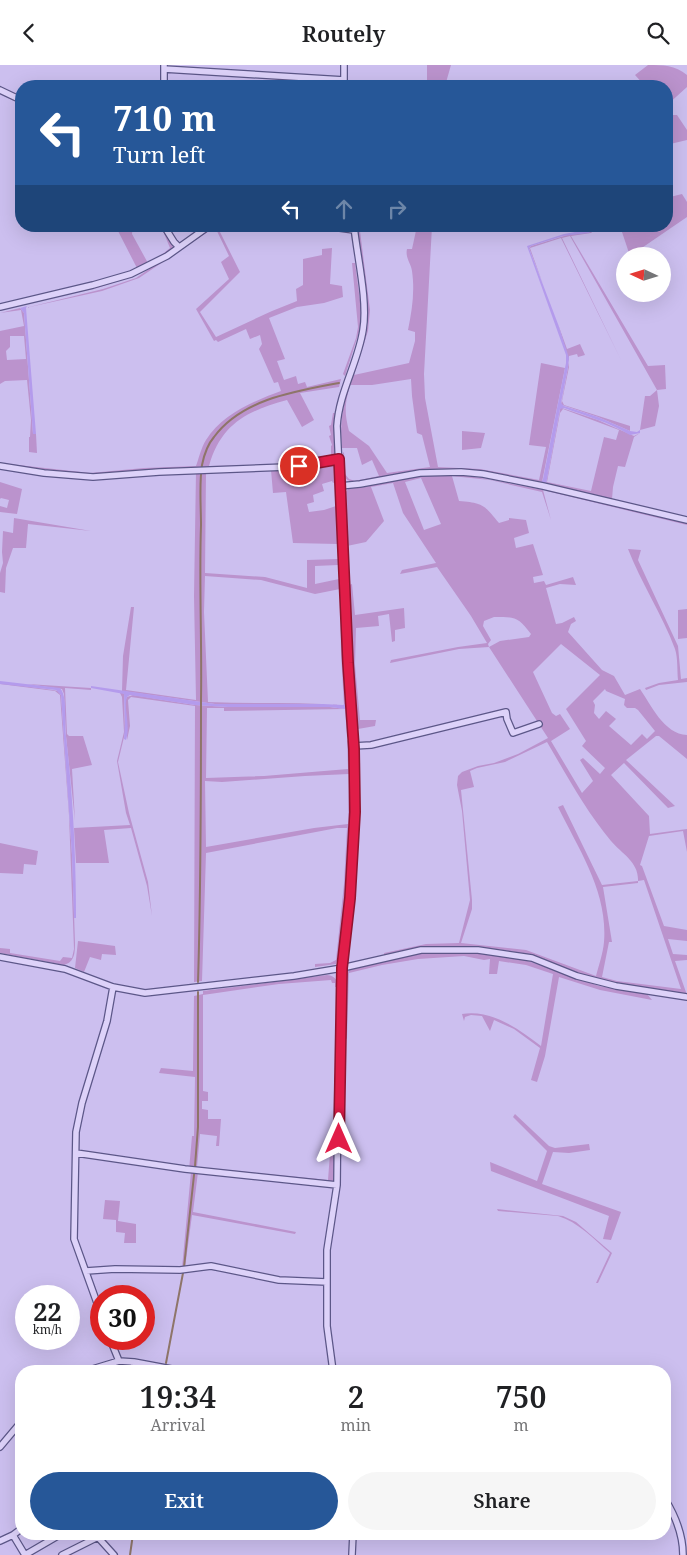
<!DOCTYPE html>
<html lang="en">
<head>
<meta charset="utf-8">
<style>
  :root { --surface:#fff; --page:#f6f6f6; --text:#202124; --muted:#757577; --accent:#265798 }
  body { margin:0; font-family:"Noto Serif",serif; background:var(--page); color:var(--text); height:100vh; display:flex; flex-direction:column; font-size:19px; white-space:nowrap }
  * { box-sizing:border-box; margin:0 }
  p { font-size:16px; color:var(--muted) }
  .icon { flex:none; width:28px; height:28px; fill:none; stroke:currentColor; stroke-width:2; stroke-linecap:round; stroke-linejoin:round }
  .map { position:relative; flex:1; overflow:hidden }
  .drawer { position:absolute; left:15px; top:1300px; width:656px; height:175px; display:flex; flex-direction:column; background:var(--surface); border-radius:20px; box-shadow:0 5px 20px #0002 }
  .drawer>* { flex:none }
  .top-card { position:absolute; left:15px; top:15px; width:658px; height:152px; border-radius:20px; box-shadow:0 5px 20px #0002; background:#265798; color:#fff; overflow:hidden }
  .needle { width:32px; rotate:274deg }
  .controls { position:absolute; left:616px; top:182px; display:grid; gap:10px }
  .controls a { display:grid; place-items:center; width:55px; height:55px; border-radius:50%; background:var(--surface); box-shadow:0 5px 20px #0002; font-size:25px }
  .speed { position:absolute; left:15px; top:1220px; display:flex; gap:10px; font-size:25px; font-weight:700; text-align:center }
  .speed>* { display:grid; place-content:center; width:65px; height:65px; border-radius:50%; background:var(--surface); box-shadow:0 5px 20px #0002; line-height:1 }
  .speed small { font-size:12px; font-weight:400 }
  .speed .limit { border:8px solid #d22; background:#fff; color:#111 }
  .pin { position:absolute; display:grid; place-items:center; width:42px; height:42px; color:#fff; margin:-21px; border:2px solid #fff; border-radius:50%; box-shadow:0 1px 5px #0007 }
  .me { position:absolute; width:55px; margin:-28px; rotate:0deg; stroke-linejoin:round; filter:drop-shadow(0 0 4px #0008) }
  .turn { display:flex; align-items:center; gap:18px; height:105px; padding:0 15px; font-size:22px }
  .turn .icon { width:65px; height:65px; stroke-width:2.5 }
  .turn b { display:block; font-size:35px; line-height:42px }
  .lanes { display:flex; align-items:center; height:48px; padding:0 15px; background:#0003; justify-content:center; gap:25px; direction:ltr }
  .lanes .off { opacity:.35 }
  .eta { display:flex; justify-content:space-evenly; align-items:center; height:85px; text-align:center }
  .eta b { font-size:30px; font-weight:600; line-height:35px }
  .action { display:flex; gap:10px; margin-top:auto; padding:10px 15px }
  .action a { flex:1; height:58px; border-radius:30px; background:var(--accent); color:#fff; font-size:20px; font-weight:600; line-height:58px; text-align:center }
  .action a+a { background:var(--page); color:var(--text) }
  header { display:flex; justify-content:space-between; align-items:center; height:65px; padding:0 15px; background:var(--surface); font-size:22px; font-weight:600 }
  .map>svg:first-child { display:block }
</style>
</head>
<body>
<header><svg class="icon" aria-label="back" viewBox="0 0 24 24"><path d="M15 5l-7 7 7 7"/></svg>Routely<svg class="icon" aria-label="search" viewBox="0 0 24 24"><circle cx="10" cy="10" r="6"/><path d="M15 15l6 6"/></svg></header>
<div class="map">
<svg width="687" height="1490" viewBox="0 0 687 1490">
  <rect width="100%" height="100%" fill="#ccbfef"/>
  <path fill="#bb93cd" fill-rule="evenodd" d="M427 0H451L445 21H427Z
    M648 0C663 0 675 0 687 10V22L666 41V21H645L635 10Z
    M666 50H677L687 65V75L666 80Z
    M682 129 687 137V152L630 191 620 161H666V133Z
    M119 161H133L132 169 149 200 170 183 161 161H163L173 179V183L151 200 131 212 97 223 0 244 138 205 118 166 120 164Z
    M212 161H217L240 207 200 247 216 272 272 246 297 236 296 224 303 220V194L322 190V184L332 183 330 219 342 221 343 232 324 238 297 242 269 253 285 294 277 296 284 315 296 311 298 319 305 317 307 322 341 314 339 322 300 328 314 355 302 362 287 335C247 346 221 359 209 401L284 400 331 392V381L332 380 329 371 331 370 329 361 331 360 333 348H335L336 389 335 392 307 398 284 401 208 403 132 407 100 410 52 407 0 399V398L90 408 144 403 196 401C199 393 201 383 206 375 222 349 254 336 281 326L278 317 274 318 259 284 262 279 260 270 250 274 246 264 218 277 216 275 214 276 196 244 229 214 221 197 229 191 215 162 139 213 102 226 25 243 103 224 136 213Z
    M357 161H359L360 166 370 245 368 266 354 310 409 298 415 276V267L408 265C412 245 415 227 412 206 411 198 405 193 407 184H412L417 161H432L424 309 425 333 438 402 480 404 539 415 546 382 529 380 541 298 565 303 542 417 488 408 420 406 358 417C338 417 343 403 343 388L344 387 345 409 349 414 355 416 379 411 372 395 362 400 357 383H342C339 356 344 333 353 308 357 293 365 279 367 264 371 236 361 191 357 161ZM411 314 412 331 417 368 422 370 430 402 387 408 369 381 349 366C344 347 345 339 350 320H372Z
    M597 161H599L591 168 571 171 648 301 665 300 666 324 657 325 659 341 655 361 640 365 645 331H650L657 325 570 171 562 173 621 295 561 173 530 183 543 219 529 183 531 181Z
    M352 198H355L361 243 360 264 345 311 343 309 356 273 358 262Z
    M20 243 24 248 33 369H36L37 388 29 387V372H30L31 355 27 315 5 316 0 319V266L24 261 21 245 0 248ZM10 271H24L26 294 7 295 6 286 10 282Z
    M558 259 567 284 580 279 585 290 578 292 577 289 569 291V302L562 336 564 340 630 361V366L598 352 562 340V343L598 355 634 371 640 368 634 372 625 402 618 401 613 422 612 434 546 419 569 297ZM563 344 619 365 616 375 604 372 591 426 547 417 560 348Z
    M462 366 485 368 481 383 462 385Z
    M332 397 336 401 337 416 333 418 332 416 322 419 324 426 313 430 314 437 307 439 309 447 324 445 339 440 348 627 347 639 343 640 323 639H215L122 626 123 591 131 542H134L126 625 196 635 194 531 196 407 206 408 205 508 265 512 307 523V495L338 494 337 479 293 478 286 427 273 428 271 405ZM338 500 339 514 315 519V501ZM205 511 261 515 315 529 340 524 341 589 344 640C299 637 253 639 208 637L204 547Z
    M452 409 481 413 543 425 551 455 542 427 490 415 452 411 459 436C484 438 484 440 499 458L509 455V453L526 455 529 468 514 473 516 483 533 479 543 510 533 512 534 518 544 516 546 520 573 512 576 520 560 519 546 523 556 559 562 558 574 552 576 556 571 559 568 567 602 605 614 611 625 630 640 624C651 640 664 669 687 670V694L659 671H656L626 695 675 741 668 743 624 698 611 710 649 751 650 769 687 764V787L683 766 649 771 640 800 642 801 664 861 687 865V876L668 874 673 889 687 890V895L675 896 687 930C655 925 624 919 593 913 572 908 552 897 531 891 483 878 432 879 384 890V888L426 879 459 878 470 835 462 746 457 720 458 711 462 707 478 701 494 698 518 689 548 673 489 582 459 584 390 598 391 595 458 582 487 578 471 551 437 502 400 509 402 505 436 498 403 448 393 418 371 422 384 456 366 477 347 481 343 434 345 428 348 424 420 411ZM421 413 441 459 424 465 405 417ZM494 552C516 552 518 552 531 569L529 572 500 576 489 582 488 579 491 575 483 561 484 556ZM561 579 600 610 566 644 586 676 582 681 605 703 600 709 583 693 580 695 593 716 582 728 551 676 570 664 560 649 556 651 552 648 533 607ZM605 624 606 626 625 634 624 640 627 643H635L638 645 655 666 647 674 642 669 631 680 609 661 616 654 606 646 599 654 594 648 595 640 593 636ZM547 677C567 711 586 746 611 776 622 789 639 797 638 816L602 820 563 740 558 742C579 785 608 827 604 877 603 888 599 900 596 911L526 885 461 878 472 844V835L461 725 474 722 470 706 477 703 505 697ZM644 815 681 924 617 916 602 912 609 877H612L603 822 638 818V816Z
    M0 417 22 424 17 449 0 447V441L7 443 9 435 1 433 0 434Z
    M550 425 687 458V460L547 426Z
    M14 453 91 466 28 459 26 483H13L6 503 5 528 0 527V508L3 498 2 487 3 466 13 468Z
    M628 484 641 485 638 495 678 581 681 614 687 613V617L659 620 646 625 645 623 659 618 678 615C677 605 678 593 675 584 662 549 641 518 628 484Z
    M352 519 355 550 404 543 405 563 395 565V576L392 577 389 549 378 551 379 561 356 563 355 600 360 655H376L375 661 358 664 351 594 349 520Z
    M687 544V573L678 574V545Z
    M2 618 53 625 58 626 61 630 72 790 75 878C75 887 75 897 64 900L0 888V883L10 884V888L60 896 63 892 72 893 74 884 69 750 60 630 55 626 0 619Z
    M27 619 91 623V625L65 623 67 669 69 671H83L92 700 72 704 75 756 66 671 64 629 62 624Z
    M122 627 124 629 125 668 118 697 129 748 148 817 152 851 147 821 131 763 104 765 109 798H76L74 763 130 760 126 748 117 696 124 667 122 632 120 628Z
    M133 630 195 640 228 642H330L345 644 347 645 349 669V672H347L345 644 224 646V643H207L206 713 264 711 348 704 347 675 350 677 352 720 351 782 341 883 336 899 315 902V899L330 898 336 895 344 819 347 763H337L206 788 202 916 194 917 195 641 131 632 128 635 130 661 127 675 125 636 127 632ZM349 709 348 759 314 763 206 782 205 716 222 717 305 711Z
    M0 778 38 786 36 800 24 799 23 809 0 808Z
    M78 876 115 881 116 890 102 889 101 895 90 892 84 907 75 903Z
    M466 887 525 895 599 921 647 929 652 935 600 925 559 912 545 991 537 1017 531 1015 540 983 514 964 494 955 490 966 482 951 471 950 465 952 464 956 462 949C491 944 519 964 541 981L553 909 526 900 499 896 497 909H489L490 894 484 895 464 891 418 894 382 900 349 908 347 974 344 972 346 911 349 904 417 889Z
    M327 910C337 911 338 917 339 926L337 922H335V918H332L331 915 279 919 203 930V1026L208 1027V1036H202V1044L208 1045V1054H221L219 1081H216L217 1071 200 1069 197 1102 328 1115 331 1075 334 1076 335 1080 333 1122 198 1107 193 1147 296 1167 295 1169 192 1150 185 1203H182L191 1107 189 1105 192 1071H194L195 1012 159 1008 161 1003 193 1006 194 931 203 929V926Z
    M515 1049 549 1081 555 1083 589 1079 590 1085 569 1088 553 1087 542 1119 621 1147 611 1175 603 1174 609 1151 491 1106 490 1097 537 1116 547 1086 513 1052Z
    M105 1135 120 1136 118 1156 136 1159V1178H124L125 1168 116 1167V1155L103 1154Z
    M497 1144 563 1151 576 1157 612 1188 598 1218H596L610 1188C594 1174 578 1157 558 1151L498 1146Z"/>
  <path fill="#b49bec" d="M594 161H597L589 168 563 171 531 181 529 183 558 259 569 293 568 302 561 338 564 341 598 352 630 366 637 367 640 365V368L630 370C609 357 586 351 564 343L560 344 546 419 541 418 543 414 566 298V290L527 181 564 169 586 165Z
    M27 241 26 243 36 369H33L24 248 20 243Z
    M0 616 60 623C68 631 64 659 66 671 73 732 76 792 76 853H74L72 790 61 630 56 625 0 619Z
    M91 621 215 639H323L343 640 348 637V647L345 644 330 642H228L195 640 130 630 127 632C123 643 131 660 126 675L124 674 125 658 124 629 91 623Z"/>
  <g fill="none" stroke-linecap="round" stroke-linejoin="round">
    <path stroke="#8e7569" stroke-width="2" d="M198 917C201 823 201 728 201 634 202 576 199 518 201 460 201 441 199 419 202 400 204 390 208 379 214 372 242 334 296 326 339 318
      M184 1202 195 1101 198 1062V927
      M166 1298 183 1208
      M130 1490 133 1469"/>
    <g stroke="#5c5788" stroke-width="8">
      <path id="street" d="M164 4 344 15
        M164 21V0
        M344 21V0
        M0 25 21 35
        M164 161 174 177 179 182
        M325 161 354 165
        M0 242 93 220 131 209 167 191 209 161
        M0 401 44 408 93 412 159 407 286 402 339 394
        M340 421 360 419 420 408 461 407 483 409 543 421 687 455
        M354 681 371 680 506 647 507 654 513 668 539 659
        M0 892 65 904 113 922 145 928 294 911 342 903 421 885H478L532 893 577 911 616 921 687 932
        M76 1088 185 1104 337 1120
        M86 1206 115 1204 180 1205 211 1201 279 1215 327 1217
        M101 1249 74 1174 76 1067 82 1038 107 956 113 922
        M110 1274 119 1296
        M86 1306 119 1296 134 1297 182 1306
        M133 1306 134 1297
        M333 1306 327 1261V1185L337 1120 338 1025 341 976 342 903 346 872 352 814 355 747 354 684 348 598 337 361C339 327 358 298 363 265 368 236 357 191 354 161
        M0 1382 21 1357
        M665 1434C676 1452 683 1469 683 1490
        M95 1469 114 1490
        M13 1470 25 1490
        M0 1476 13 1470 21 1464
        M25 1490 61 1469
        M62 1490 98 1472
        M352 1490 353 1469"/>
    </g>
    <use href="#street" stroke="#ddd2f9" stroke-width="5.5"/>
  </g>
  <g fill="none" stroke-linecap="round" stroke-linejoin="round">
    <g stroke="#92132f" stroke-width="12">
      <path id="route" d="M299 401 339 394 348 598 354 684 355 747 350 833 342 903 339 1074"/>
    </g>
    <use href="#route" stroke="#e11d48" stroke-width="9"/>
  </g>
</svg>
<div class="controls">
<a><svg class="needle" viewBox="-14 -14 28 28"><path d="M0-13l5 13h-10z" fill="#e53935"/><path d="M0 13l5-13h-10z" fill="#757577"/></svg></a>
</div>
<div class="speed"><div>22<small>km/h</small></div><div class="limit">30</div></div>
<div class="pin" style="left:299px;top:401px;background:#d93025"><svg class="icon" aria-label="arrive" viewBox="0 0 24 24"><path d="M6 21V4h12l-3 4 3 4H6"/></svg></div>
<svg class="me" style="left:339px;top:1074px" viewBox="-20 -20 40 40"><path d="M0-17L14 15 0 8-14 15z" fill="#e11d48" stroke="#fff" stroke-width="4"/></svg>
<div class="top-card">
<div class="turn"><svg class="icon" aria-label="left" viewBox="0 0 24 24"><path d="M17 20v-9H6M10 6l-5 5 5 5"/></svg><div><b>710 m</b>Turn left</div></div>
<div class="lanes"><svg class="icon" aria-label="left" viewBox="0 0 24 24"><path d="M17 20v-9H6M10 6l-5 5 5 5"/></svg><svg class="icon off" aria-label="ahead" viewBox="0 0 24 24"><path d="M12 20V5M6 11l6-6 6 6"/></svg><svg class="icon off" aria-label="right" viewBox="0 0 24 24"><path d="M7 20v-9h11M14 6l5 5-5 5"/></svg></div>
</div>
<section class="drawer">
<div class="eta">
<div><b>19:34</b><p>Arrival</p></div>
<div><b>2</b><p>min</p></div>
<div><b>750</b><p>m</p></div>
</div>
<div class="action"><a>Exit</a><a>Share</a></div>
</section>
</div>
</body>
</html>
